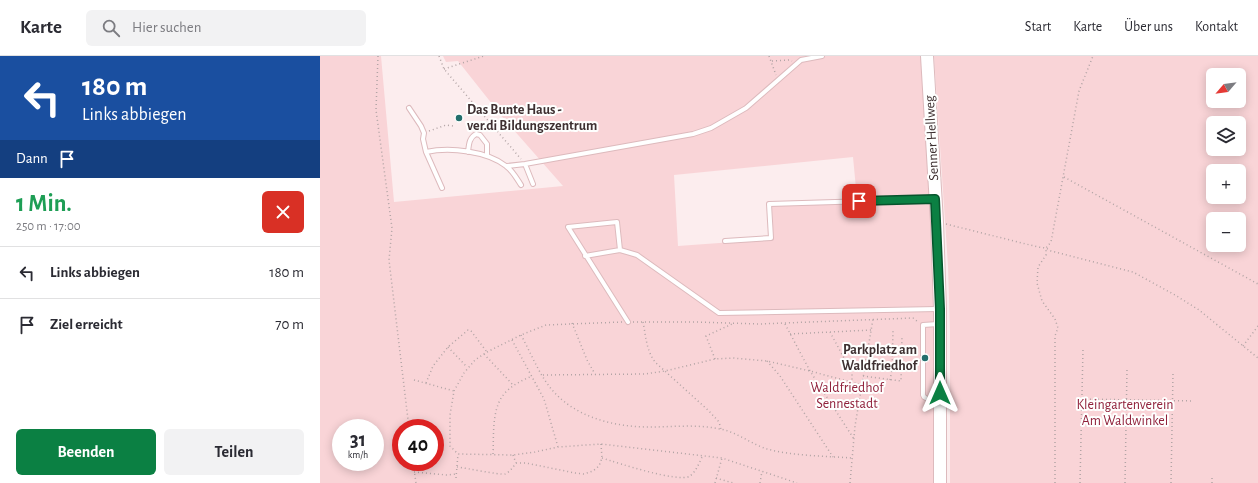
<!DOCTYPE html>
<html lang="de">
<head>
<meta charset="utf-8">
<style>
  :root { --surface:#fff; --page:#f2f2f3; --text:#2b2b33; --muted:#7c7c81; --line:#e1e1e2; --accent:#0b8043 }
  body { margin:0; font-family:"Alegreya Sans",sans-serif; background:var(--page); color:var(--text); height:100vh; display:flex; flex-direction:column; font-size:15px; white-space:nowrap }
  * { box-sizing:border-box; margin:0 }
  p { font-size:13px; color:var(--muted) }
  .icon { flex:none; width:22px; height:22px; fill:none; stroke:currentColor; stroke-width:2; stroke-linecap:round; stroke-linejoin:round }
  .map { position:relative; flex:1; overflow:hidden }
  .panel { display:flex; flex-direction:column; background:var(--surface); width:320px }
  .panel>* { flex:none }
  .guide { background:#1a4fa0; color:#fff; overflow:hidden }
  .needle { width:26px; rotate:242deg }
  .tools { position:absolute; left:886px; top:12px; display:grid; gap:8px }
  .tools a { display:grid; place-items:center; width:40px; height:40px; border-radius:6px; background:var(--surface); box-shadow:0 2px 10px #0003; font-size:20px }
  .speed { position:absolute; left:12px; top:363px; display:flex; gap:8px; font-size:20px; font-weight:700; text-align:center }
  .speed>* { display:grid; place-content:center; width:52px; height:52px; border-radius:50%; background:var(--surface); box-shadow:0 2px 10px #0003; line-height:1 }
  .speed small { font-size:10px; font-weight:400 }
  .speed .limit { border:6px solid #d22; background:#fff; color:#111 }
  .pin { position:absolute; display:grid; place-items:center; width:34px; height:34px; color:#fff; margin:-17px; border-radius:8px; box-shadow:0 2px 6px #0006 }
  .me { position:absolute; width:44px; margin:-22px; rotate:0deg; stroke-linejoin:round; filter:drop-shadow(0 0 3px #0008) }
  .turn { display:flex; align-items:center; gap:14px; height:84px; padding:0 16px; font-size:18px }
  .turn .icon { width:52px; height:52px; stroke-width:2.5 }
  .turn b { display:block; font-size:28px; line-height:34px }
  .then { display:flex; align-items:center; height:38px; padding:0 16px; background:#0003; gap:8px; font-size:15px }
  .round { display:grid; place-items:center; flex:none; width:42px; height:42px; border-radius:6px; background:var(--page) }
  .head { display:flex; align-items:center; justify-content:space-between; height:68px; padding:0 16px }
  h1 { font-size:24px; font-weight:700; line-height:30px; color:#1e9e55 }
  .cta { display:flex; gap:8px; margin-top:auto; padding:8px 16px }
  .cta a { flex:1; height:46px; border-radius:6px; background:var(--accent); color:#fff; font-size:16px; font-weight:700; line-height:46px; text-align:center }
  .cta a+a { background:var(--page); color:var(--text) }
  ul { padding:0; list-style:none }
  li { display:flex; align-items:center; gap:12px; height:52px; padding:0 16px; border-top:1px solid var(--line) }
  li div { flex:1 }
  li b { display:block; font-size:15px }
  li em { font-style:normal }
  header { display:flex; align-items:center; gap:24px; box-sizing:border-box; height:56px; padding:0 20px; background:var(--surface); border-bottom:1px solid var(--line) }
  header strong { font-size:19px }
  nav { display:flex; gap:22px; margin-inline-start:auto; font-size:14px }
  .search { width:280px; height:36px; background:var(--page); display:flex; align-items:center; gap:10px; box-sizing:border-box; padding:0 14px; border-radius:6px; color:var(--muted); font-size:15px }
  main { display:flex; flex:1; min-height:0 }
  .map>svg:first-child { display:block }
</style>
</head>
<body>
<header>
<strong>Karte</strong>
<div class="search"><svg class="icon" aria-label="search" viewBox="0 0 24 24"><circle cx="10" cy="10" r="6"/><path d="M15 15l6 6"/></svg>Hier suchen</div>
<nav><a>Start</a><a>Karte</a><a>Über uns</a><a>Kontakt</a></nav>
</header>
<main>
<section class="panel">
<div class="guide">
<div class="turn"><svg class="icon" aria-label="left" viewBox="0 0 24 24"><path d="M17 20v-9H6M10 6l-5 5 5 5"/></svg><div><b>180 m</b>Links abbiegen</div></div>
<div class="then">Dann<svg class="icon" aria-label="arrive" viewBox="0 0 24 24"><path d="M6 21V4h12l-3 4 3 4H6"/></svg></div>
</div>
<div class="head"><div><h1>1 Min.</h1><p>250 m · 17:00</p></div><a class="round" style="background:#d93025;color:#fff"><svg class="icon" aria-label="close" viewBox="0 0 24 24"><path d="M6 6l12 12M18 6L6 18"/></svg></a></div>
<ul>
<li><svg class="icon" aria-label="left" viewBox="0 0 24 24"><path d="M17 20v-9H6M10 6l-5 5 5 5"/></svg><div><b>Links abbiegen</b></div><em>180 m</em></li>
<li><svg class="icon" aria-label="arrive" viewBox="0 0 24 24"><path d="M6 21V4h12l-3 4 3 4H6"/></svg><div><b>Ziel erreicht</b></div><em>70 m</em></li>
</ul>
<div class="cta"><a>Beenden</a><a>Teilen</a></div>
</section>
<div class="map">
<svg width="938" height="427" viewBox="0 0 938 427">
  <rect width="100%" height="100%" fill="#fcedee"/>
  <path fill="#f9d4d7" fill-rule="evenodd" d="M0 0H61L74 146 243 130 184 63 138 5 126 6 123 0H602L610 141 537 143 533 101 354 119 358 190 453 183 452 149 611 144 615 250 614 427H0ZM21 372H55V406H21ZM81 372H115V406H81Z
    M614 0H938V427H630V275L628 210ZM893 19H919V45H893ZM893 67H919V93H893ZM893 115H919V141H893ZM893 163H919V189H893Z"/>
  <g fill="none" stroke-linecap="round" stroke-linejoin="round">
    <g stroke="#ddbabd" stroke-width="6">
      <path id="lane" d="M89 52 101 70 104 77 103 83 106 96 122 132
        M106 96C130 91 167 95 186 110 193 115 197 123 201 129
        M148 96C149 88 149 82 156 78L160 79 167 88V100
        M205 108 213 128
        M187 110 205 108 373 78 391 72 426 52 481 4 502 0
        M405 185 451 182 449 148 615 143
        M300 194 317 199 399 257 618 253
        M265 200 300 194 297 166 248 171 308 266
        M618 349 604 341 603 339V269L618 268"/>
    </g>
    <g stroke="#ddbabd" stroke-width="14">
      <path id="secondary" d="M607 0 617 166 620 253V427"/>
    </g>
    <path stroke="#b2a4a5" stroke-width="1.5" stroke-dasharray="1 3" stroke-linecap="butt" d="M58 0 56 54 72 172 69 204 89 372
      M119 0 124 13 201 103
      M449 0 456 19
      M452 5 470 4 472 5
      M124 13 164 0
      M109 75 126 69 133 70
      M744 121 938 228
      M626 168 718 191 726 192 731 195 813 216 855 239 879 254 938 302
      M302 266 226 269 201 279 167 296 155 304 144 317 134 335 130 359V390L138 398 193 399 215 396 238 391 281 388 402 402 477 427
      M313 266H376L439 268 593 262 598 266
      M323 266C326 280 326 295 336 307L389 355 399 366 401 373
      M252 267 267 304 275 318
      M465 268 490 315 534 383
      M510 276 532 317V326
      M470 278 551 274
      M201 279C211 297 219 319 233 335 257 362 295 371 330 371 353 371 377 368 400 373 417 376 431 388 447 393 473 400 505 400 532 402
      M192 284 224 343 238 391
      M923 290 938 270
      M128 291 147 311
      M164 298 194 330
      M395 303 386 280 412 268
      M447 305 460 320 513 401
      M223 319 325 318 345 315 395 303 413 302 447 305 490 315 542 329
      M543 320 581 325 582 280
      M94 324 134 335
      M570 324 572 314 573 275
      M106 327 113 310 128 291 148 274 151 275 167 296
      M762 343 874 345
      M173 398C174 379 171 349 187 335 194 328 203 324 212 320
      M193 399 196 407
      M282 402C298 407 358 427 370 420 376 416 380 405 383 399
      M93 406 96 427
      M196 407H206L255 417 264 418 273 415 279 410 282 402 281 388
      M137 411C146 412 179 419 185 418 190 416 193 411 196 407
      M94 416 127 419 137 418
      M136 422 138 398
      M396 422 413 427
      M892 422V427
      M395 427 402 402
      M440 427 442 415
      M530 427 535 370 553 263
      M735 427V280L738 272 735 263 722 245 717 227 718 211 726 199V192L731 186 759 35 773 0
      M760 427 763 293
      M805 427 807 313
      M851 427 853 317"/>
    <use href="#lane" stroke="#fff" stroke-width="4"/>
    <use href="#secondary" stroke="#fff" stroke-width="12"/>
  </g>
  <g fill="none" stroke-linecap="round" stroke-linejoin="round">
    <g stroke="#07532c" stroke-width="10">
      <path id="route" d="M539 145 615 143 620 253V337"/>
    </g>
    <use href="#route" stroke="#0b8043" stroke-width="7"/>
  </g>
  <g fill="#236e6c" stroke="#fefffe" stroke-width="1.5">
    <circle cx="139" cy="62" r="4"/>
    <circle cx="605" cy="302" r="4"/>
  </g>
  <g text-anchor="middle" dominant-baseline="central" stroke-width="4" stroke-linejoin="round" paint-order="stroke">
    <g font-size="14" font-weight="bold" fill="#3e3031" stroke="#fefffe" text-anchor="start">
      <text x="147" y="54">Das Bunte Haus -<tspan x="147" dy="16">ver.di Bildungszentrum</tspan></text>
      <text x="597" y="294" text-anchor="end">Parkplatz am<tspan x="597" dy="16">Waldfriedhof</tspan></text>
    </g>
    <g font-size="14" fill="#3e3031" stroke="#fefffe">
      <text transform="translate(612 82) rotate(-93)">Senner Hellweg</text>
    </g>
    <g font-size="14" fill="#90213b" stroke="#fefffe">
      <text x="527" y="332">Waldfriedhof<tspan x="527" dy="16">Sennestadt</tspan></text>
      <text x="805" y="349">Kleingartenverein<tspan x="805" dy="16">Am Waldwinkel</tspan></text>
    </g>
  </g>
</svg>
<div class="tools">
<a><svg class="needle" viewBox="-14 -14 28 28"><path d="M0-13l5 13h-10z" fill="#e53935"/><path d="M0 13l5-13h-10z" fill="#7c7c81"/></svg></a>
<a><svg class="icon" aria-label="layers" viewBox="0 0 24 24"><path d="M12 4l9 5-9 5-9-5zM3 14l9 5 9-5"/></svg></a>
<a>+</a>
<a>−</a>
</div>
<div class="speed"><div>31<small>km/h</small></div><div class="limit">40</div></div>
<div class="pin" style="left:539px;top:145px;background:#d93025"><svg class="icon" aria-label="arrive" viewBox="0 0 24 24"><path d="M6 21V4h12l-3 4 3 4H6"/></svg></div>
<svg class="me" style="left:620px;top:337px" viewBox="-20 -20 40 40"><path d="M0-17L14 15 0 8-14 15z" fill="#0b8043" stroke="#fff" stroke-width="4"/></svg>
</div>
</main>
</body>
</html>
